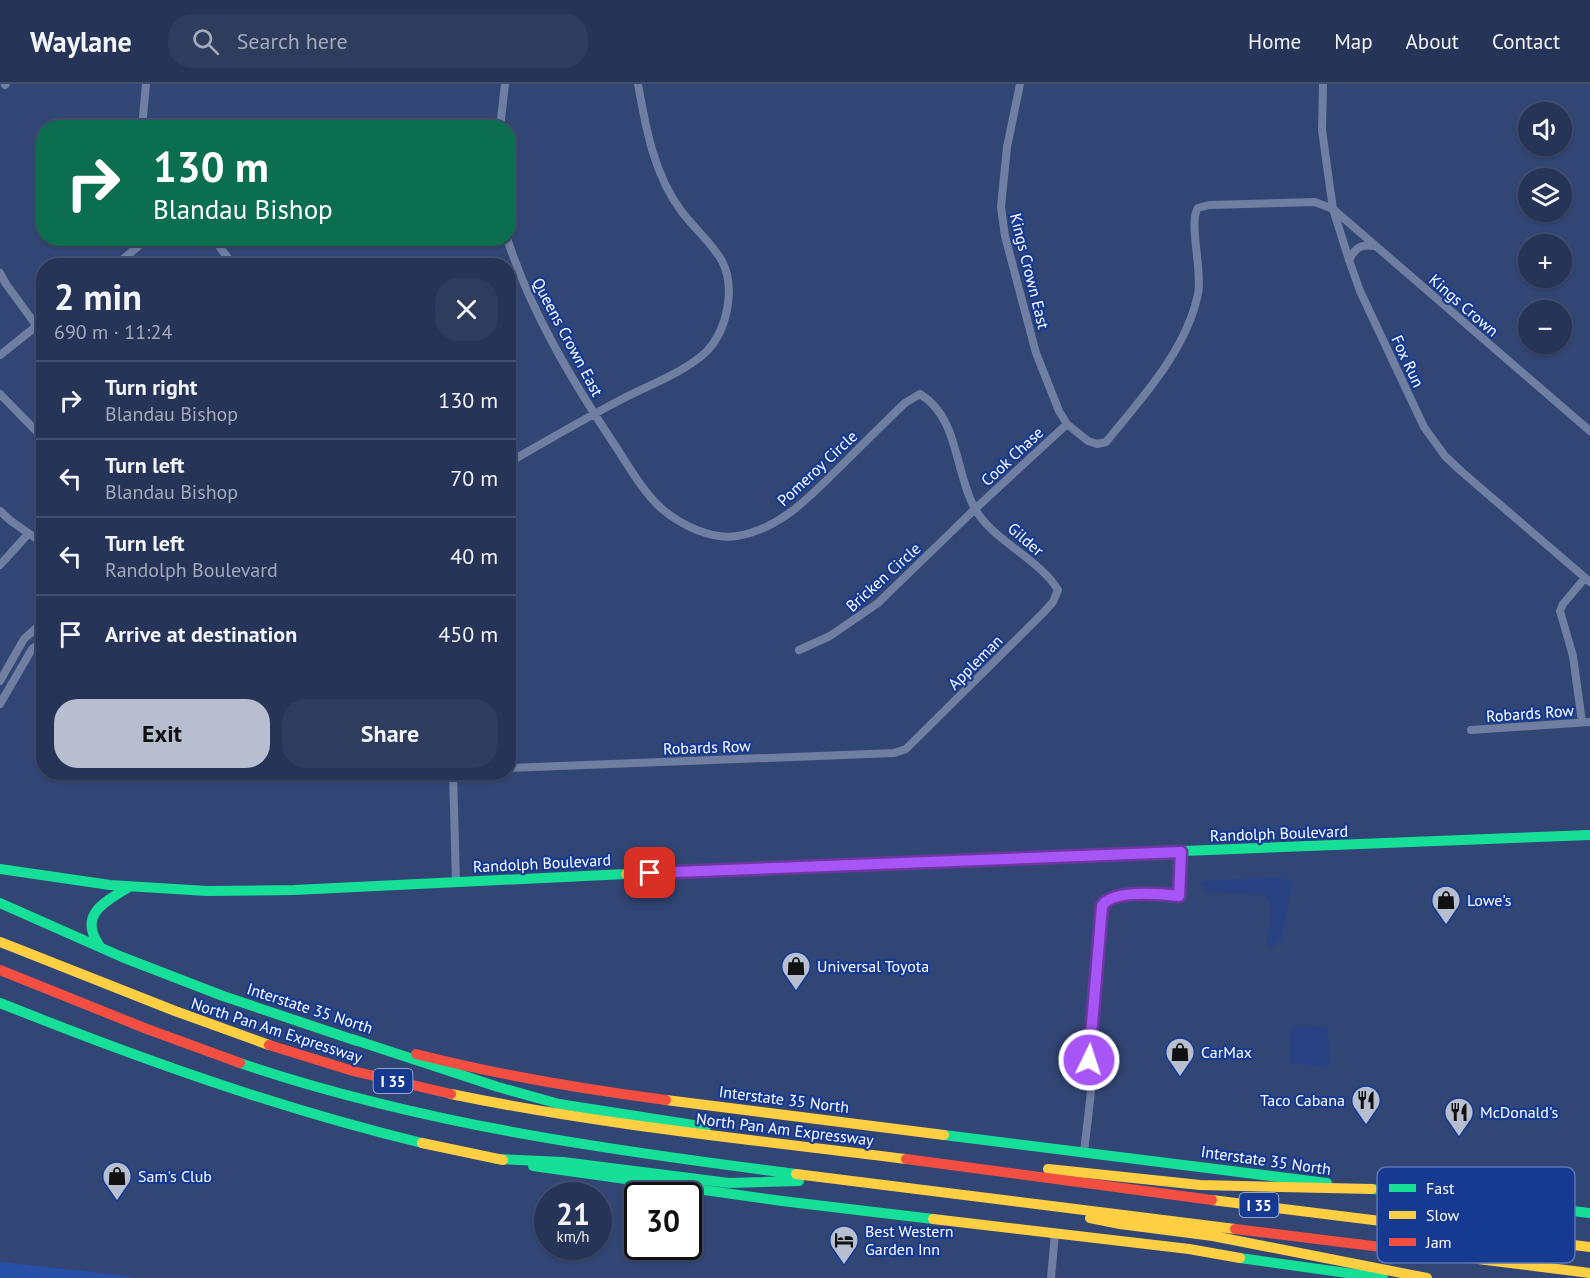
<!DOCTYPE html>
<html lang="en">
<head>
<meta charset="utf-8">
<style>
  :root { --surface:#263458; --page:#2e3c5e; --text:#f1f3f6; --muted:#a4aaba; --line:#424f6e; --accent:#b7becf }
  body { margin:0; font-family:"PT Sans",sans-serif; background:var(--page); color:var(--text); height:100vh; display:flex; flex-direction:column; font-size:22px; white-space:nowrap }
  * { box-sizing:border-box; margin:0 }
  p { font-size:20px; color:var(--muted) }
  .icon { flex:none; width:33px; height:33px; fill:none; stroke:currentColor; stroke-width:2; stroke-linecap:round; stroke-linejoin:round }
  .map { position:relative; flex:1; overflow:hidden }
  .details { position:absolute; left:36px; top:174px; width:480px; height:522px; display:flex; flex-direction:column; background:var(--surface); border-radius:24px; box-shadow:0 2px 4px #0004,0 0 0 2px var(--line) }
  .details>* { flex:none }
  .hud { position:absolute; left:36px; top:36px; width:480px; height:126px; border-radius:24px; box-shadow:0 2px 4px #0004,0 0 0 2px var(--line); background:#0b6e4f; color:#fff; overflow:hidden }
  .buttons { position:absolute; left:1518px; top:18px; display:grid; gap:12px }
  .buttons a { display:grid; place-items:center; width:54px; height:54px; border-radius:50%; background:var(--surface); box-shadow:0 2px 4px #0004,0 0 0 2px var(--line); font-size:30px }
  .speed { position:absolute; left:534px; top:1098px; display:flex; gap:12px; font-size:30px; font-weight:700; text-align:center }
  .speed>* { display:grid; place-content:center; width:78px; height:78px; border-radius:50%; background:var(--surface); box-shadow:0 2px 4px #0004,0 0 0 2px var(--line); line-height:1 }
  .speed small { font-size:15px; font-weight:400 }
  .speed .limit { border:3px solid #111; border-radius:9px; background:#fff; color:#111 }
  .pin { position:absolute; display:grid; place-items:center; width:51px; height:51px; color:#fff; margin:-26px; border-radius:12px; box-shadow:0 3px 9px #0006 }
  .me { position:absolute; width:66px; margin:-33px; rotate:4deg; stroke-linejoin:round; filter:drop-shadow(0 0 4px #0008) }
  .turn { display:flex; align-items:center; gap:21px; height:126px; padding:0 18px; font-size:27px }
  .turn .icon { width:78px; height:78px; stroke-width:2.5 }
  .turn b { display:block; font-size:42px; line-height:51px }
  .round { display:grid; place-items:center; flex:none; width:63px; height:63px; border-radius:24px; background:var(--page) }
  .head { display:flex; align-items:center; justify-content:space-between; height:102px; padding:0 18px }
  h1 { font-size:36px; font-weight:600; line-height:45px }
  .button { display:flex; gap:12px; margin-top:auto; padding:12px 18px }
  .button a { flex:1; height:69px; border-radius:24px; background:var(--accent); color:#111; font-size:24px; font-weight:600; line-height:69px; text-align:center }
  .button a+a { background:var(--page); color:var(--text) }
  ul { padding:0; list-style:none }
  li { display:flex; align-items:center; gap:18px; height:78px; padding:0 18px; border-top:2px solid var(--line) }
  li div { flex:1 }
  li b { display:block; font-size:22px }
  li em { font-style:normal }
  header { display:flex; align-items:center; gap:36px; box-sizing:border-box; height:84px; padding:0 30px; background:var(--surface); border-bottom:2px solid var(--line) }
  header strong { font-size:28px }
  nav { display:flex; gap:33px; margin-inline-start:auto; font-size:21px }
  .search { width:420px; height:54px; background:var(--page); display:flex; align-items:center; gap:15px; box-sizing:border-box; padding:0 21px; border-radius:24px; color:var(--muted); font-size:22px }
  .map>svg:first-child { display:block }
</style>
</head>
<body>
<header>
<strong>Waylane</strong>
<div class="search"><svg class="icon" aria-label="search" viewBox="0 0 24 24"><circle cx="10" cy="10" r="6"/><path d="M15 15l6 6"/></svg>Search here</div>
<nav><a>Home</a><a>Map</a><a>About</a><a>Contact</a></nav>
</header>
<div class="map">
<svg width="1590" height="1194" viewBox="0 0 1590 1194">
  <rect width="100%" height="100%" fill="#324676"/>
  <path fill="#2950a9" d="M0 1178 127 1192 133 1194H0Z"/>
  <path fill="#294284" d="M1279 793 1289 796 1292 800 1282 854 1272 864 1267 860C1268 846 1277 819 1263 810L1207 808 1200 800 1201 797Z
    M1295 942 1325 943 1328 946 1330 981 1328 984 1292 980 1289 975 1291 944Z"/>
  <g fill="none" stroke-linecap="round" stroke-linejoin="round">
    <path stroke="#6f7ea1" stroke-width="8" d="M1020 0 1007 63 1001 123 1005 152 1036 269 1059 327 1067 340 1088 357 1097 360 1106 358C1141 315 1186 267 1198 210 1203 188 1188 138 1198 124L1209 121 1315 118 1333 125 1590 347
      M1323 0 1322 46 1333 125 1349 176 1360 207 1424 343 1445 372 1462 388 1590 498
      M5 1 6 0
      M142 44 146 0
      M500 44 505 0
      M213 154 234 182
      M507 154C531 229 573 298 616 363 630 384 643 408 662 425 681 441 711 456 737 452 782 445 812 410 844 379 864 359 884 339 905 319L920 310C959 334 954 385 974 423 991 456 1039 474 1058 506L1053 518 1044 528 906 665 894 669 508 684
      M1349 176C1355 164 1361 160 1374 162
      M115 182 148 154
      M0 189 6 200 36 241
      M0 271 44 236
      M0 310 44 355
      M508 379C548 356 587 333 628 312 652 300 688 286 707 267 727 246 736 204 722 177 711 158 695 145 682 128 654 91 646 45 638 0
      M0 427 11 437 44 460
      M0 481 28 450
      M799 566 830 552 878 519 975 425 1067 340
      M0 597 24 555 44 537
      M0 620 32 565 44 556
      M1582 638 1573 572 1560 527 1563 520 1585 494
      M1471 646 1590 638
      M453 688 456 798
      M1084 1068 1093 991 1089 976 1102 822C1112 805 1161 810 1179 812L1181 768
      M1051 1194 1055 1149"/>
    <path stroke="#16e098" stroke-width="10" d="M1032 773 1590 751
      M0 785 110 801 207 807 294 806 626 790
      M0 819 122 873 223 912 357 957
      M99 861C78 830 105 818 129 803
      M0 919C138 974 277 1024 422 1059
      M352 955 498 1003 559 1020 706 1043
      M240 979C420 1040 608 1066 796 1090
      M944 1051 1327 1099
      M497 1075 563 1078 729 1099 799 1097
      M533 1082 782 1117 933 1135
      M1372 1105 1590 1129
      M1240 1174 1383 1194"/>
    <path stroke="#ffcf43" stroke-width="10" d="M626 790 1032 773
      M0 858 175 927 269 961
      M451 1010C601 1041 754 1056 906 1075
      M666 1016 944 1051
      M422 1059 503 1076
      M1048 1085 1200 1101 1372 1105
      M796 1090 1235 1145
      M1212 1116 1590 1163
      M1090 1134 1120 1140 1213 1152 1427 1194
      M933 1135 1189 1165 1240 1174
      M1478 1175 1590 1189"/>
    <path stroke="#f24e42" stroke-width="10" d="M0 886 147 945 240 979
      M269 961 353 987 451 1010
      M416 970C498 991 582 1005 666 1016
      M906 1075 1212 1116
      M1235 1145 1478 1175"/>
  </g>
  <g fill="none" stroke-linecap="round" stroke-linejoin="round">
    <g stroke="#6d37a1" stroke-width="15">
      <path id="route" d="M650 789 1181 768 1179 812C1161 810 1112 805 1102 822L1089 976"/>
    </g>
    <use href="#route" stroke="#a855f7" stroke-width="10"/>
  </g>
  <defs>
    <g id="shop-pin" transform="scale(1.5)"><path d="M0 17L-7.5 6A9.5 9.5 0 1 1 7.5 6Z" fill="#b7becf" stroke="#163a92"/><path d="M-5-2.5h2.3a2.7 3.5 0 0 1 5.4 0H5L5.5 6h-11ZM-1.5-2.5h3a1.5 2.3 0 0 0-3 0Z" fill="#111"/></g>
    <g id="restaurant-pin" transform="scale(1.5)"><path d="M0 17L-7.5 6A9.5 9.5 0 1 1 7.5 6Z" fill="#b7becf" stroke="#163a92"/><path d="M-5-6h1v4h1v-4h1v4h1v-4h1v5L-1.5 .5V6h-2V.5L-5-1ZM5-6V6H3V1.5H1.5Q1.5-4 5-6Z" fill="#111"/></g>
    <g id="hotel-pin" transform="scale(1.5)"><path d="M0 17L-7.5 6A9.5 9.5 0 1 1 7.5 6Z" fill="#b7becf" stroke="#163a92"/><path d="M-6-4.5h1.5V1H6V5H4.5V3h-9V5H-6ZM-4 0a1.8 1.8 0 1 1 3.6 0ZM.5 0V-2.5h3Q6-2.5 6 0Z" fill="#111"/></g>
  </defs>
  <g fill-rule="evenodd">
    <use href="#shop-pin" x="1446" y="816"/>
    <use href="#shop-pin" x="796" y="882"/>
    <use href="#shop-pin" x="1180" y="968"/>
    <use href="#restaurant-pin" x="1366" y="1016"/>
    <use href="#restaurant-pin" x="1459" y="1028"/>
    <use href="#shop-pin" x="117" y="1092"/>
    <use href="#hotel-pin" x="844" y="1156"/>
  </g>
  <g text-anchor="middle" dominant-baseline="central" stroke-width="4.5" stroke-linejoin="round" paint-order="stroke">
    <g fill="#163a92" stroke="#b9c4de" stroke-width="1.5">
      <rect x="373.5" y="985" width="39" height="24" rx="4.5"/>
      <rect x="1239.5" y="1109" width="39" height="24" rx="4.5"/>
    </g>
    <g font-size="15" font-weight="bold" fill="#fff">
      <text x="393" y="997">I 35</text>
      <text x="1259" y="1121">I 35</text>
    </g>
    <g font-size="16" fill="#fff" stroke="#163a92">
      <text transform="translate(1030 187) rotate(76)">Kings Crown East</text>
      <text transform="translate(1464 221) rotate(41)">Kings Crown</text>
      <text transform="translate(568 253) rotate(62)">Queens Crown East</text>
      <text transform="translate(1408 277) rotate(65)">Fox Run</text>
      <text transform="translate(1012 372) rotate(-43)">Cook Chase</text>
      <text transform="translate(817 384) rotate(-43)">Pomeroy Circle</text>
      <text transform="translate(1026 455) rotate(41)">Gilder</text>
      <text transform="translate(883 493) rotate(-42)">Bricken Circle</text>
      <text transform="translate(975 578) rotate(-45)">Appleman</text>
      <text transform="translate(1530 629) rotate(-4)">Robards Row</text>
      <text transform="translate(707 663) rotate(-2)">Robards Row</text>
      <text transform="translate(1279 749) rotate(-2)">Randolph Boulevard</text>
      <text transform="translate(542 779) rotate(-3)">Randolph Boulevard</text>
      <text transform="translate(310 924) rotate(18)">Interstate 35 North</text>
      <text transform="translate(277 946) rotate(18)">North Pan Am Expressway</text>
      <text transform="translate(784 1015) rotate(7)">Interstate 35 North</text>
      <text transform="translate(785 1045) rotate(7)">North Pan Am Expressway</text>
      <text transform="translate(1266 1076) rotate(8)">Interstate 35 North</text>
    </g>
    <g font-size="16" fill="#fff" stroke="#163a92" text-anchor="start">
      <text x="1467" y="816">Lowe's</text>
      <text x="817" y="882">Universal Toyota</text>
      <text x="1201" y="968">CarMax</text>
      <text x="1345" y="1016" text-anchor="end">Taco Cabana</text>
      <text x="1480" y="1028">McDonald's</text>
      <text x="138" y="1092">Sam's Club</text>
      <text x="865" y="1147">Best Western<tspan x="865" dy="18">Garden Inn</tspan></text>
    </g>
  </g>
  <rect x="1377" y="1083" width="198" height="96" rx="9" fill="#163a92" stroke="#5c75b3" stroke-width="1.5"/>
  <rect x="1389" y="1100" width="27" height="8" fill="#16e098"/>
  <rect x="1389" y="1127" width="27" height="8" fill="#ffcf43"/>
  <rect x="1389" y="1154" width="27" height="8" fill="#f24e42"/>
  <g font-size="16" fill="#fff">
    <text x="1426" y="1110">Fast</text>
    <text x="1426" y="1137">Slow</text>
    <text x="1426" y="1164">Jam</text>
  </g>
</svg>
<div class="buttons">
<a><svg class="icon" aria-label="sound" viewBox="0 0 24 24"><path d="M4 9h4l5-4v14l-5-4H4zM17 9q2 3 0 6"/></svg></a>
<a><svg class="icon" aria-label="layers" viewBox="0 0 24 24"><path d="M12 4l9 5-9 5-9-5zM3 14l9 5 9-5"/></svg></a>
<a>+</a>
<a>−</a>
</div>
<div class="speed"><div>21<small>km/h</small></div><div class="limit">30</div></div>
<div class="pin" style="left:650px;top:789px;background:#d93025"><svg class="icon" aria-label="arrive" viewBox="0 0 24 24"><path d="M6 21V4h12l-3 4 3 4H6"/></svg></div>
<svg class="me" style="left:1089px;top:976px" viewBox="-20 -20 40 40"><circle r="17" fill="#a855f7" stroke="#fff" stroke-width="3"/><path d="M0-11L8 9 0 5-8 9z" fill="#fff"/></svg>
<div class="hud">
<div class="turn"><svg class="icon" aria-label="right" viewBox="0 0 24 24"><path d="M7 20v-9h11M14 6l5 5-5 5"/></svg><div><b>130 m</b>Blandau Bishop</div></div>
</div>
<section class="details">
<div class="head"><div><h1>2 min</h1><p>690 m · 11:24</p></div><a class="round"><svg class="icon" aria-label="close" viewBox="0 0 24 24"><path d="M6 6l12 12M18 6L6 18"/></svg></a></div>
<ul>
<li><svg class="icon" aria-label="right" viewBox="0 0 24 24"><path d="M7 20v-9h11M14 6l5 5-5 5"/></svg><div><b>Turn right</b><p>Blandau Bishop</p></div><em>130 m</em></li>
<li><svg class="icon" aria-label="left" viewBox="0 0 24 24"><path d="M17 20v-9H6M10 6l-5 5 5 5"/></svg><div><b>Turn left</b><p>Blandau Bishop</p></div><em>70 m</em></li>
<li><svg class="icon" aria-label="left" viewBox="0 0 24 24"><path d="M17 20v-9H6M10 6l-5 5 5 5"/></svg><div><b>Turn left</b><p>Randolph Boulevard</p></div><em>40 m</em></li>
<li><svg class="icon" aria-label="arrive" viewBox="0 0 24 24"><path d="M6 21V4h12l-3 4 3 4H6"/></svg><div><b>Arrive at destination</b></div><em>450 m</em></li>
</ul>
<div class="button"><a>Exit</a><a>Share</a></div>
</section>
</div>
</body>
</html>
